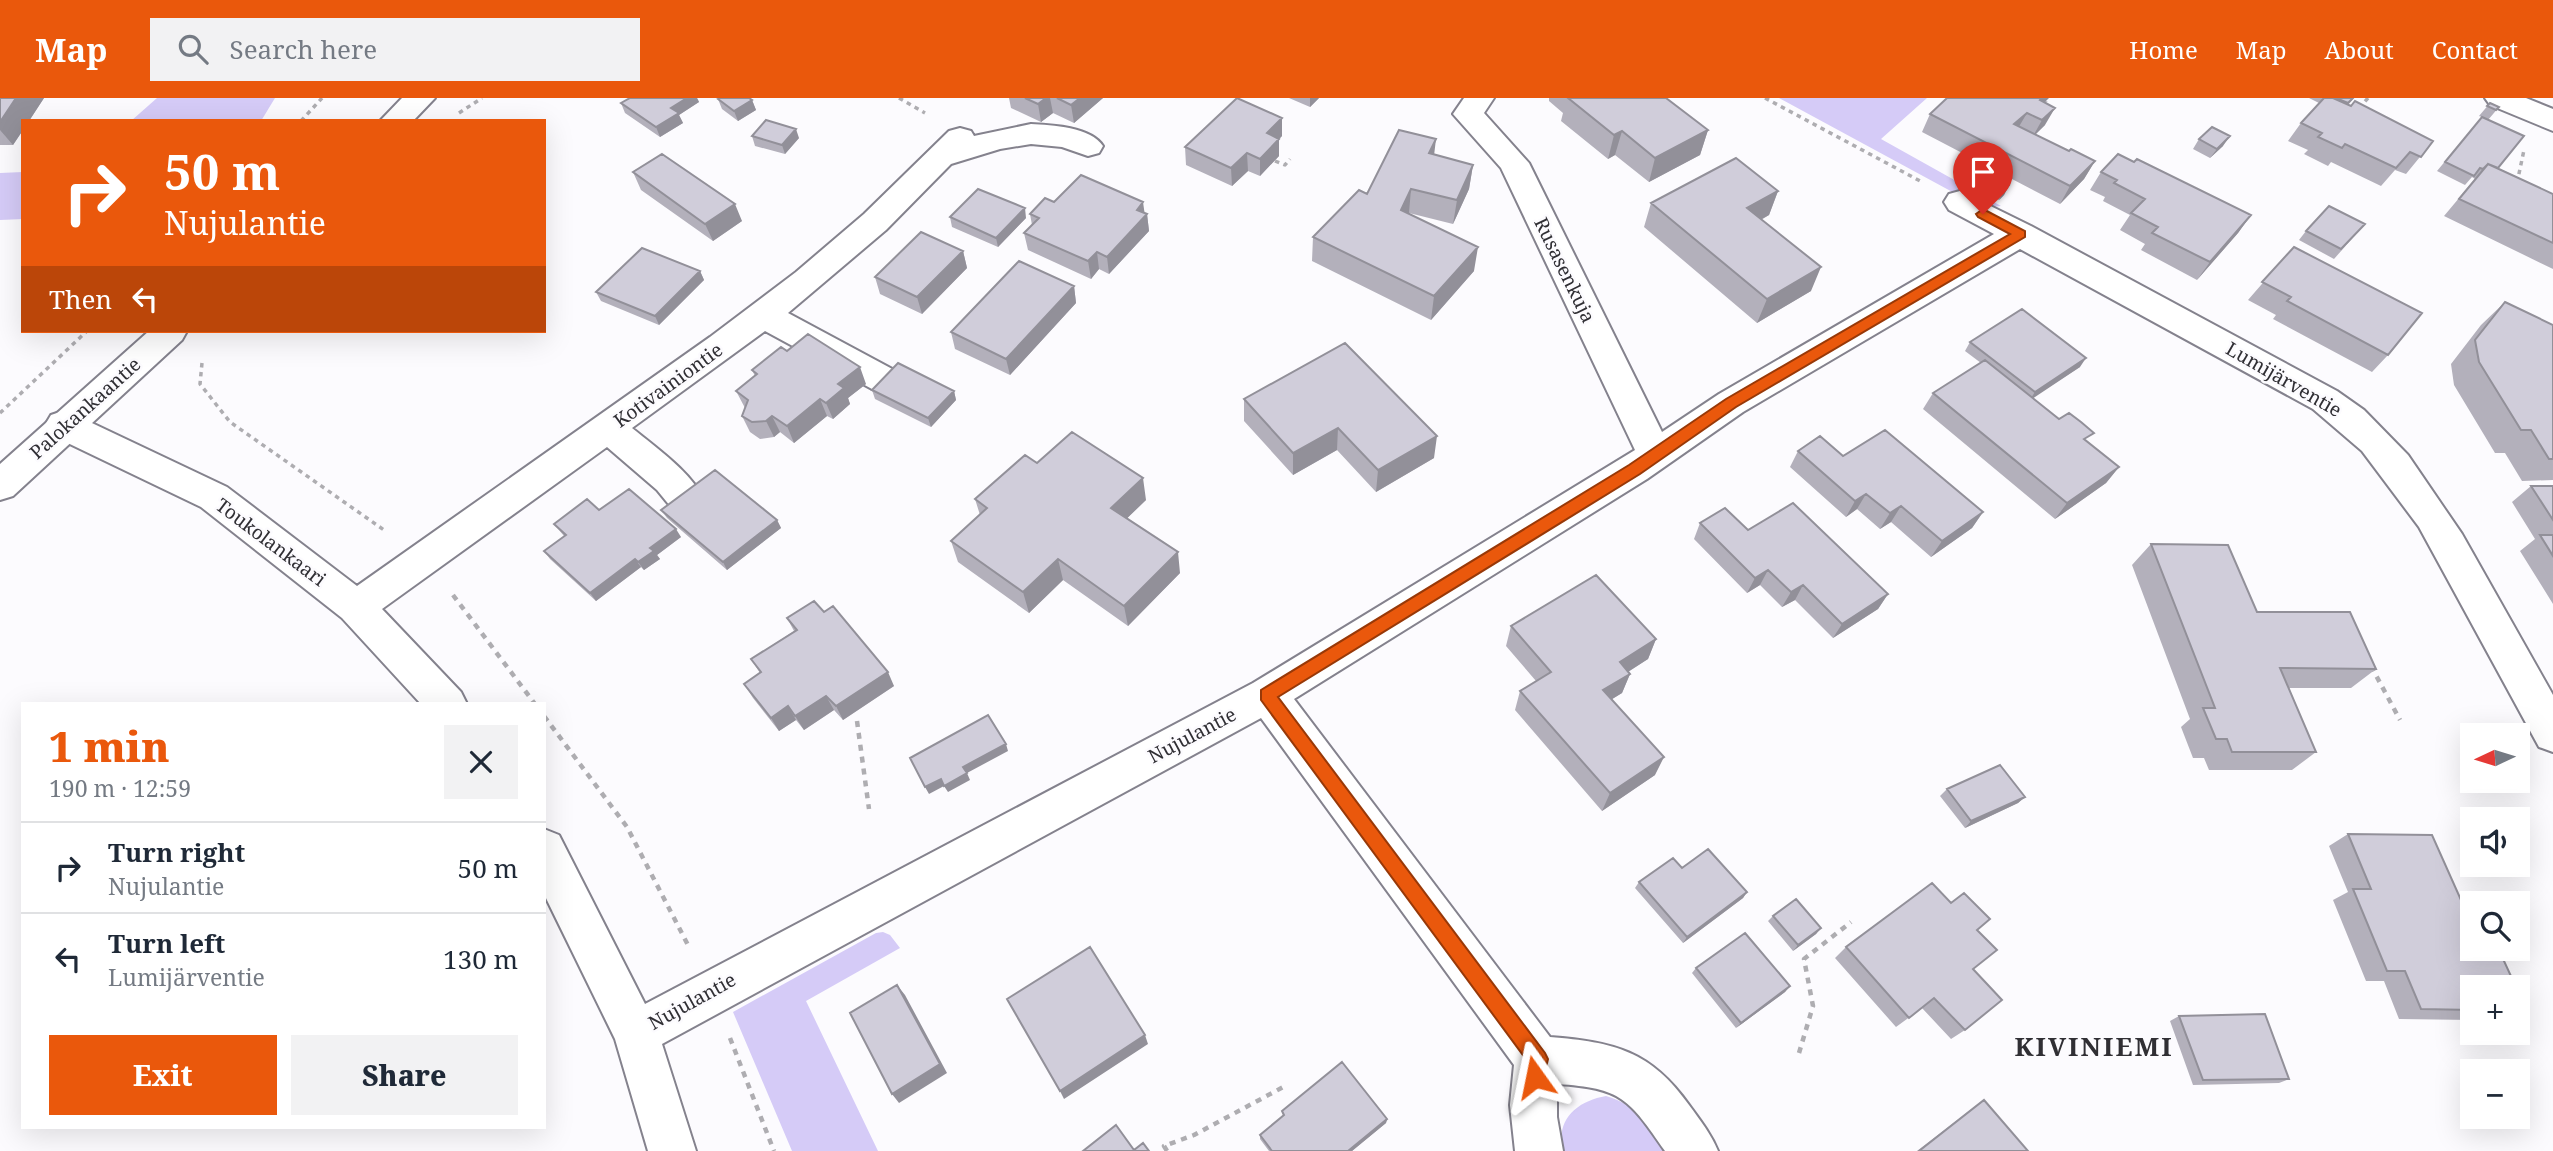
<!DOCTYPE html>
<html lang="en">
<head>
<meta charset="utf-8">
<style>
  :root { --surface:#fff; --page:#f2f2f3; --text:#1f2937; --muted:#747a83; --line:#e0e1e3; --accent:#ea580c }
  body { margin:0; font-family:"Noto Serif",serif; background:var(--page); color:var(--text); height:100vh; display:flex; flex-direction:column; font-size:26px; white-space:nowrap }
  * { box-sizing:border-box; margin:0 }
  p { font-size:23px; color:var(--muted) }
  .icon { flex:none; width:38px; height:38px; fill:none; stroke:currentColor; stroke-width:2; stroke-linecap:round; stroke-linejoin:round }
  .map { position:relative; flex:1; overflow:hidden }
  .drawer { position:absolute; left:21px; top:604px; width:525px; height:427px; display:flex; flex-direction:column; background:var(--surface); border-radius:0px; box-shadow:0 7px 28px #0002 }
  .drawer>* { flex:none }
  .guide { position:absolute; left:21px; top:21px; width:525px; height:214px; border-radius:0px; box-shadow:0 7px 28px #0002; background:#ea580c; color:#fff; overflow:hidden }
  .needle { width:46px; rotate:266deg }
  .buttons { position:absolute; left:2460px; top:625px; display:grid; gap:14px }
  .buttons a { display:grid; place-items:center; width:70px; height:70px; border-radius:0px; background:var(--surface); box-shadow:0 7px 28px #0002; font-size:35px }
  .pin { position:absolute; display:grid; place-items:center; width:60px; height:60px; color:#fff; margin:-72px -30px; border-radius:50% 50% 50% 0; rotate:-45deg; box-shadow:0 0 7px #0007 }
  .pin .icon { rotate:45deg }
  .me { position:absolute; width:77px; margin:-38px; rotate:348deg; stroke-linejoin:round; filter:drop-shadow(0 0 5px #0008) }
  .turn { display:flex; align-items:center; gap:24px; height:147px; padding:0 28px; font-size:32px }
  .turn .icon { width:91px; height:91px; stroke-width:2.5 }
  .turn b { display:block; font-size:49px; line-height:60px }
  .then { display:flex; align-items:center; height:66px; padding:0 28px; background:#0003; gap:14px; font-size:26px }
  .round { display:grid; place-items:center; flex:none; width:74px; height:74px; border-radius:0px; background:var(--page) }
  .overview { display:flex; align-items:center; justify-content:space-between; height:119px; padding:0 28px }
  h1 { font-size:42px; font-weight:800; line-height:52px; color:var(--accent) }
  .button { display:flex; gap:14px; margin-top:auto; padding:14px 28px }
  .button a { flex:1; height:80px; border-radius:0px; background:var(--accent); color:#fff; font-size:28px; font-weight:800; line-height:80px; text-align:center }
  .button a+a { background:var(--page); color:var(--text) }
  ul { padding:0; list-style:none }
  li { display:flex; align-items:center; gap:21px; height:91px; padding:0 28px; border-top:2px solid var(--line) }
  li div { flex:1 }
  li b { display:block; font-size:26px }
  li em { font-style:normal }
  header { display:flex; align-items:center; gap:42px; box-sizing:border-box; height:98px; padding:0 35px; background:var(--accent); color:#fff }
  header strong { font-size:33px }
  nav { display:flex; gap:38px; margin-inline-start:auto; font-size:24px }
  .search { width:490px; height:63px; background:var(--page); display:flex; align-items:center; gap:18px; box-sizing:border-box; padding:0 24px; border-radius:0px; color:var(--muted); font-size:26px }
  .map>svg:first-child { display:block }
</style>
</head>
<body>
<header>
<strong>Map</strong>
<div class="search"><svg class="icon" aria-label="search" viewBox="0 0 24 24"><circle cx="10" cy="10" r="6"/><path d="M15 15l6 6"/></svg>Search here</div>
<nav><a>Home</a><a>Map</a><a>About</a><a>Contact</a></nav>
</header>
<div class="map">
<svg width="2553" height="1053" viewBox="0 0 2553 1053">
  <rect width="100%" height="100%" fill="#fcfbfe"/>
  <path fill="#d5cbf7" d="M157 0H275L261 23H131Z
    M1779 0H1927L1881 41 2001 108 1982 110Z
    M23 74V121L0 122V75Z
    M883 834 890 837 900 850 806 903 878 1053H792L733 914 876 835Z
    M1606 998C1636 1006 1650 1029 1669 1053H1563C1555 1022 1577 1003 1606 998Z"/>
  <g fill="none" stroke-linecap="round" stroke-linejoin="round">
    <g stroke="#84828d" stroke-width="4">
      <path id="minor" d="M1464 0H1494L1484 15 1529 65 1662 334 1719 296 1994 136 1949 112 1944 104 1949 96 1960 93 2031 128 2337 293 2364 312 2408 357 2462 436 2553 597V654L2539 649 2419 429 2362 353 2313 311 2020 151 1743 314 1647 381 1294 601 1550 939C1614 944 1651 953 1689 1007 1700 1022 1711 1036 1718 1053H1665C1629 1001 1622 990 1557 986V1019L1563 1053H1515L1510 1007 1514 967 1261 620 662 946 696 1053H648L615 941 544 796V731L559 737 645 906 1253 585 1635 352 1501 70 1453 16Z
        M2485 0H2526L2553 11V33L2490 7Z
        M1031 26C1052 27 1091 29 1103 48L1099 55 1088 58 1062 49 1031 46 1000 51 951 66 886 132 788 215 896 273 901 282 896 291 884 295 872 291 765 233 632 330C659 352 690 373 706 404L701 414 688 419 675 414 657 392 607 349 382 511 461 594 467 606H421L342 520 201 409 51 337 45 327 51 317 63 313 75 317 227 389 357 488 710 239 796 174 864 116 949 33 960 30 971 33 974 38Z"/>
    </g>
    <g stroke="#84828d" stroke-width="4">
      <path id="major" d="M402 0H435L413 23H380Z
        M149 233H187L182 242 13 398 0 402V366Z"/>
    </g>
    <path stroke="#aeadb1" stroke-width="3.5" stroke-dasharray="4.5 4.5" stroke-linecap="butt" d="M899 0 925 15
      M1765 0 1922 84
      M2359 10 2368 0
      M459 15 482 0
      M301 23 322 0
      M1275 63 1285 67 1290 61
      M2517 85 2524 52
      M202 265 200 286 230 324 384 432
      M0 315 87 233"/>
    <path stroke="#aeadb1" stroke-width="4.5" stroke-dasharray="6 6" stroke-linecap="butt" d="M453 497 535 606
      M2371 568 2400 622
      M544 618 627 729 689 849
      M857 623 869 711
      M730 940 774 1053
      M1799 955 1813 908 1804 861 1851 824
      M1167 1053 1164 1048 1194 1037 1287 987"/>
    <use href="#minor" fill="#fff" fill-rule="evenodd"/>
    <use href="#major" fill="#fff" fill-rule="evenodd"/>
  </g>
  <path fill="#b3b0bb" d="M0 0H44L29 23H23V32L13 47H0Z
    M630 0H697L699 4 679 17 683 25 660 39 625 15 621 5Z
    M1009 0H1103L1074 25 1053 15 1041 24 1011 10Z
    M1289 0H1319L1310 9Z
    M1549 0H1666L1708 32 1700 57 1649 84 1615 57 1608 61 1561 23 1563 15 1549 3Z
    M2309 0H2354L2348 7 2433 43 2406 76 2395 72 2381 88 2331 64 2328 68 2304 56 2308 52 2288 43 2301 25 2319 5Z
    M718 1 752 2 756 12 738 23 722 11Z
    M2048 3 2045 5V27L2035 36 2069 53 2095 63 2084 81 2060 106 1922 34 1930 16Z
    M2490 5 2499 9 2488 22 2498 70 2553 96V171L2444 118 2475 81 2472 79 2465 87 2437 73 2482 19 2479 18Z
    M752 38 799 40 785 56 755 48Z
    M1282 38 1279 41V58L1260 78 1248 73 1232 88 1186 67 1185 49Z
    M2199 41 2223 48 2210 60 2193 51Z
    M2134 64 2251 117 2238 135 2197 182 2141 152 2145 146 2120 132 2130 117 2103 103 2105 99 2090 92 2101 74Z
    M1473 67 1469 91 1453 126 1409 115V116L1474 173 1431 222 1312 163 1313 139 1367 96Z
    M633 74 742 123 713 143 641 92Z
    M1986 83 2009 87 2004 97 1999 102 1981 92Z
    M1778 93 1769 117 1761 122 1811 193 1757 225 1644 129 1651 105Z
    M1054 104 1144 115 1147 116 1149 133 1109 176 1099 171 1091 181 1028 152 1024 135 1032 127 1030 116Z
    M950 119 1026 120 998 149 952 129Z
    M2365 126 2334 161 2299 142 2306 133Z
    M2294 149 2388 257 2372 274 2273 221 2276 217 2248 202Z
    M963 153 967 170 922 216 880 196 875 179Z
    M700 173 704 182 659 227 601 203 596 194Z
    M1074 188 1076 205 1010 277 955 251 951 234Z
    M2505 204 2553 227V382L2522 383 2505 355H2495L2454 287 2451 266 2481 227Z
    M1970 244 2080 269 2032 300 2119 369 2106 385 2055 421 1923 311 1933 295 1981 265 1965 253Z
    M787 253 866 286 848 300 850 306 833 321 827 318 794 345 780 334 774 339 760 341 750 334 742 318 745 310 736 293 755 278 752 272Z
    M872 292 954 293 956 302 931 329 875 301Z
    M1244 301 1434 360 1376 394 1337 352 1293 377 1244 323Z
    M1798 353 1843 358 1983 414 1972 430 1931 459 1891 424 1880 431 1857 411 1846 419 1790 369Z
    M2531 388H2553V506L2520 453 2535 441 2512 404Z
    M975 401 1146 402 1127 420 1180 475 1128 528 1063 482 1029 515 958 464 951 443 980 417Z
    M599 412 681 439 657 457 660 461 644 472 641 469 596 503 550 461 544 453 564 438 554 426Z
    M661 412 777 422 781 430 727 472 667 420Z
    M1700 425 1748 432 1888 496 1878 511 1833 540 1795 502 1782 509 1760 487 1747 495 1694 441Z
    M2151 446 2257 514 2376 571 2351 590H2289L2316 654 2292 672H2209L2204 660H2193L2181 629 2190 621 2132 467Z
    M787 520 894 588 843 622 834 612 804 632 796 622 779 633 753 600 744 586 760 575 751 561 794 533Z
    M1511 528 1656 541 1648 561 1628 574 1630 576 1622 595 1612 601 1655 677 1602 713 1515 612 1520 593 1536 583 1506 548Z
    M1947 691 2025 699 2018 705 1965 730 1940 698Z
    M2348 736 2465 811 2473 889V922L2399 921 2384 883H2366L2333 802 2348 794 2329 748Z
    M1682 770 1747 794 1743 800 1683 845 1635 790 1639 784Z
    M1773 818 1821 830 1816 836 1793 853 1768 823Z
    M1977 832 1965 932 1951 941 1922 910 1896 929 1835 860 1846 849Z
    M1696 870 1790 888 1785 894 1736 930 1692 875Z
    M2179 918 2289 981 2279 985 2193 987 2170 923Z
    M1984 1002 2028 1053H1917L1977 1007Z
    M1282 1013 1387 1021 1386 1025 1352 1053H1269L1260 1041V1037L1283 1018Z"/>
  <path fill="#929099" d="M16 0H44L29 23H23V32L13 47 0 32V24Z
    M687 0H697L699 4 679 17 683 25 660 39 656 29 671 10Z
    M1046 0H1050L1053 15 1041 24 1038 6Z
    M1080 0H1103L1074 25 1071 7Z
    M1310 0H1319L1310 9Z
    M2042 0H2049L2032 17 2040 2Z
    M752 2 756 12 738 23 734 13Z
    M2055 10 2045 27 2032 40 2042 22Z
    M2027 15 2017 32 2014 26Z
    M1282 20V38L1279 41V58L1260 78V61L1267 35Z
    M796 31 799 40 785 56 782 47Z
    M1708 32 1700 57 1649 84 1655 60Z
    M1622 33 1615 57 1608 61 1614 37Z
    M2230 38 2223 48 2210 60 2217 51Z
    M1436 41 1433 66 1429 55Z
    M1247 55 1248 73 1232 88 1231 70Z
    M2095 63 2084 81 2060 106 2070 88Z
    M1473 67 1469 91 1453 126 1457 102Z
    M2009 87 2004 97 1999 102 2004 93Z
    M1411 91 1409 115 1399 137 1401 112Z
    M1778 93 1769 117 1738 134 1747 110Z
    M1143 104 1145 118 1147 116 1149 133 1109 176 1107 159 1137 112Z
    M735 106 742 123 713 143 705 126Z
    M1025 110 1026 120 998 149 996 140Z
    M2251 117 2238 135 2197 182 2210 164Z
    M1478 149 1474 173 1431 222 1434 198Z
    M963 153 967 170 922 216 917 199Z
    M1097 154 1099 171 1091 181 1088 163Z
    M1821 169 1811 193 1757 225 1767 201Z
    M700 173 704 182 659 227 655 218Z
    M1074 188 1076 205 1010 277 1006 261Z
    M2086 260 2080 269 2029 303 2035 294Z
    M860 269 866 286 848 300 850 306 833 321 826 305 838 286Z
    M954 293 956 302 931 329 928 320Z
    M820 301 827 318 794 345 787 328Z
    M772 318 780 334 774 339 766 323Z
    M1338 330 1337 352 1293 377V355Z
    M1437 338 1434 360 1376 394 1378 372Z
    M2119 369 2106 385 2055 421 2067 405Z
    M1143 380 1146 402 1115 432 1111 410Z
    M1866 396 1857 411 1846 419 1855 403Z
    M1901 408 1891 424 1880 431 1890 415Z
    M1983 414 1972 430 1931 459 1942 443Z
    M777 422 781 430 727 472 723 464Z
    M676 431 681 439 657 457 660 461 644 472 638 464 650 450Z
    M1178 454 1180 475 1128 528 1124 508Z
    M635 461 641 469 596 503 590 495Z
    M1058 461 1063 482 1029 515 1023 494Z
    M1768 472 1760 487 1747 495 1755 480Z
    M1803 487 1795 502 1782 509 1791 494Z
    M1888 496 1878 511 1833 540 1842 526Z
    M1656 541 1648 561 1612 584 1620 564Z
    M888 574 894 588 843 622 836 608Z
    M1630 576 1622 595 1596 611 1603 592Z
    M826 598 834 612 804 632 795 618Z
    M788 608 796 622 779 633 771 620Z
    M1006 646 1008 653 967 675 970 682 948 694 944 688 963 669Z
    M1664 659 1655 677 1602 713 1610 695Z
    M941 681 944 688 929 696 925 689Z
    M2025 699 2018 705 1965 730 1971 723Z
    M1747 794 1743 800 1683 845 1687 839Z
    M1821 830 1816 836 1793 853 1798 847Z
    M897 887 905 897 947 975 899 1005 892 996Z
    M1790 888 1785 894 1736 930 1741 925Z
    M1145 937 1148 946 1064 1001 1060 993Z
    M1387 1021 1386 1025 1352 1053H1348Z"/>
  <path fill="#d0cdda" stroke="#929099" stroke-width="2" d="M0 0H16L0 24Z
    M630 0H687L671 10 679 15 656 29 621 5Z
    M720 0H749L752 2 734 13 718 1Z
    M1025 0H1046L1038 6Z
    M1057 0H1080L1071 7Z
    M1237 0 1282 20 1267 35 1279 41 1260 61 1247 55 1231 70 1185 49Z
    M1568 0H1666L1708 32 1655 60 1622 33 1614 37Z
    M1947 0H2042L2040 2 2055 10 2042 22 2027 15 2014 26 2069 53 2071 51 2095 63 2070 88 1930 16Z
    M2324 0H2333L2351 8 2355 3 2433 43 2421 59 2410 54 2396 70 2345 46 2342 50 2318 39 2322 35 2301 25Z
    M2336 0H2353L2348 5Z
    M2490 5 2499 9 2496 12 2487 8Z
    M2482 19 2524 38 2498 70 2488 66 2483 71 2480 70 2474 78 2445 64Z
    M766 22 796 31 782 47 752 38Z
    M2212 29 2230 38 2217 51 2199 41Z
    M1399 32 1436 41 1429 55 1473 67 1457 102 1411 91 1401 112 1478 149 1434 198 1313 139 1359 92 1367 96Z
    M662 56 735 106 705 126 633 74Z
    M2118 56 2134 64 2137 61 2251 117 2210 164 2152 135 2158 129 2131 115 2145 101 2114 85 2117 82 2101 74Z
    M1736 60 1778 93 1747 110 1821 169 1767 201 1651 105Z
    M2488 66 2553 96V145L2459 101Z
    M1081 77 1143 104 1137 112 1147 116 1107 159 1097 154 1088 163 1024 135 1039 120 1030 116 1045 100 1054 104Z
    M1992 78 2009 87 2004 93 1986 83Z
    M978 91 1025 110 996 140 950 119Z
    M2329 108 2365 126 2341 151 2306 133Z
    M921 134 963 153 917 199 875 179Z
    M2294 149 2422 215 2388 257 2287 203 2291 199 2262 184Z
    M642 150 700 173 655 218 596 194Z
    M1019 163 1074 188 1006 261 951 234Z
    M2505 204 2553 227V361H2549L2531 332H2521L2479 264 2475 242Z
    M2022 211 2086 260 2035 294 1970 244Z
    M808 236 860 269 838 286 844 290 826 305 820 301 787 328 772 318 766 323 752 324 742 318 748 302 736 293 757 276 752 272 781 249 787 253Z
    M1345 245 1437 338 1378 372 1338 330 1293 355 1244 301Z
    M1985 262 2059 321 2069 315 2081 324 2094 335 2084 341 2119 369 2067 405 1933 295Z
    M898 265 954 293 928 320 872 292Z
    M1885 332 1983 414 1942 443 1901 408 1890 415 1866 396 1855 403 1798 353 1820 338 1843 358Z
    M1072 334 1143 380 1111 410 1178 454 1124 508 1058 461 1023 494 951 443 987 410 975 401 1025 357 1037 365Z
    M715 372 777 422 723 464 661 412Z
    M2531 388H2553V422Z
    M629 391 676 431 650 450 654 453 638 464 635 461 590 495 544 453 566 437 554 426 587 401 599 412Z
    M1793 405 1888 496 1842 526 1803 487 1791 494 1768 472 1755 480 1700 425 1725 410 1748 432Z
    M2540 437H2553V458Z
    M2151 446 2228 447 2257 514H2350L2376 571 2280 570 2316 654H2232L2227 641H2216L2203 610H2215Z
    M1596 477 1656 541 1620 564 1630 576 1603 592 1664 659 1610 695 1520 593 1551 574 1511 528Z
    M814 503 824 514 833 508 888 574 836 608 826 598 795 618 788 608 771 620 744 586 761 574 751 561 797 532 787 520Z
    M988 617 1006 646 963 669 967 675 944 688 941 681 925 689 910 660Z
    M2000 667 2025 699 1971 723 1947 691Z
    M2348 736 2432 737 2465 811H2473V850H2498L2516 889H2473V912L2421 911 2405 873H2387L2353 791H2371Z
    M1708 751 1747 794 1687 839 1639 784 1673 760 1682 770Z
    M1932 785 1951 805 1964 795 1990 821 1977 832 1997 852 1973 871 2002 902 1965 932 1934 900 1909 920 1846 849Z
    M1796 801 1821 830 1798 847 1773 818Z
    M1745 835 1790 888 1741 925 1696 870Z
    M1090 849 1145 937 1060 993 1007 901Z
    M897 887 940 966 892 996 850 915Z
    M2518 895 2526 913H2518Z
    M2265 916 2289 981 2203 982 2179 918Z
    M1342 964 1387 1021 1348 1053H1272L1260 1037 1284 1017 1282 1013Z
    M1984 1002 2028 1053H1919Z
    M1116 1027 1134 1052 1143 1045 1149 1053H1083Z"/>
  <path fill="#ea580c" stroke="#983908" stroke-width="2" d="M1983 111 2025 133V139L1736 309 1640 376 1278 599 1545 955 1548 961 1542 986 1535 989 1528 986 1525 979 1528 964 1261 602V592L1629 367 1726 301 2010 136 1978 119 1976 116Z"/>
  <g text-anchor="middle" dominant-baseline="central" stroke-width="5" stroke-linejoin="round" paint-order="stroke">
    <g font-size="19" fill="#302f34" stroke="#fcfbfe">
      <text transform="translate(1565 172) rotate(64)">Rusasenkuja</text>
      <text transform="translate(2284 281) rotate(30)">Lumijärventie</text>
      <text transform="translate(668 287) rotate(-36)">Kotivainiontie</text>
      <text transform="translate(85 310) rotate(-42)">Palokankaantie</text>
      <text transform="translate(271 444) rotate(37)">Toukolankaari</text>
      <text transform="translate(1192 637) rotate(-28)">Nujulantie</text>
      <text transform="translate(692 903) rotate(-29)">Nujulantie</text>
    </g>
    <g font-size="26" font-weight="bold" letter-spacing="2" fill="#302f34" stroke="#fcfbfe">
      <text x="2094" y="948">KIVINIEMI</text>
    </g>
  </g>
</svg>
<div class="buttons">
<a><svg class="needle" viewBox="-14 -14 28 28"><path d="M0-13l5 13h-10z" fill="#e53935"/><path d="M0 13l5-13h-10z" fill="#747a83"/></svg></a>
<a><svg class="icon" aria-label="sound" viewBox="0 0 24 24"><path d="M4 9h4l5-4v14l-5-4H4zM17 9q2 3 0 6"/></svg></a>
<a><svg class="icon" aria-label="search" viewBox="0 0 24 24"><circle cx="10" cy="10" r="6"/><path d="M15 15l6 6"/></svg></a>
<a>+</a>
<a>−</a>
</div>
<div class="pin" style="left:1983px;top:116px;background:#d93025"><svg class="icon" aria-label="arrive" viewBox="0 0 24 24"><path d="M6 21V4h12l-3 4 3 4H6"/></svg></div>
<svg class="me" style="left:1535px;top:979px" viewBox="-20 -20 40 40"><path d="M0-17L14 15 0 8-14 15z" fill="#ea580c" stroke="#fff" stroke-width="4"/></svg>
<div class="guide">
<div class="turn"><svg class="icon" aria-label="right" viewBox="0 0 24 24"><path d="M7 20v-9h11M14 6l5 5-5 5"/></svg><div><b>50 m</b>Nujulantie</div></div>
<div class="then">Then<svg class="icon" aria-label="left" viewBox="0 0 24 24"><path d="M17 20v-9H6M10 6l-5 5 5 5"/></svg></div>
</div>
<section class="drawer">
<div class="overview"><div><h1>1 min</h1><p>190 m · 12:59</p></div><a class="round"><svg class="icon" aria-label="close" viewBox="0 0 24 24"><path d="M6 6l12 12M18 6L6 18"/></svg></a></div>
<ul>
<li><svg class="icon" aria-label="right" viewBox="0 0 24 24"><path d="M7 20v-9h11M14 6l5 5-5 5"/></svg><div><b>Turn right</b><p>Nujulantie</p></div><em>50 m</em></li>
<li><svg class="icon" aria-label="left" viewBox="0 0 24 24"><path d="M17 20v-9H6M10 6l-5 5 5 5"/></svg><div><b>Turn left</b><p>Lumijärventie</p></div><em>130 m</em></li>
</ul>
<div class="button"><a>Exit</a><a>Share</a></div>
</section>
</div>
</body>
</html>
